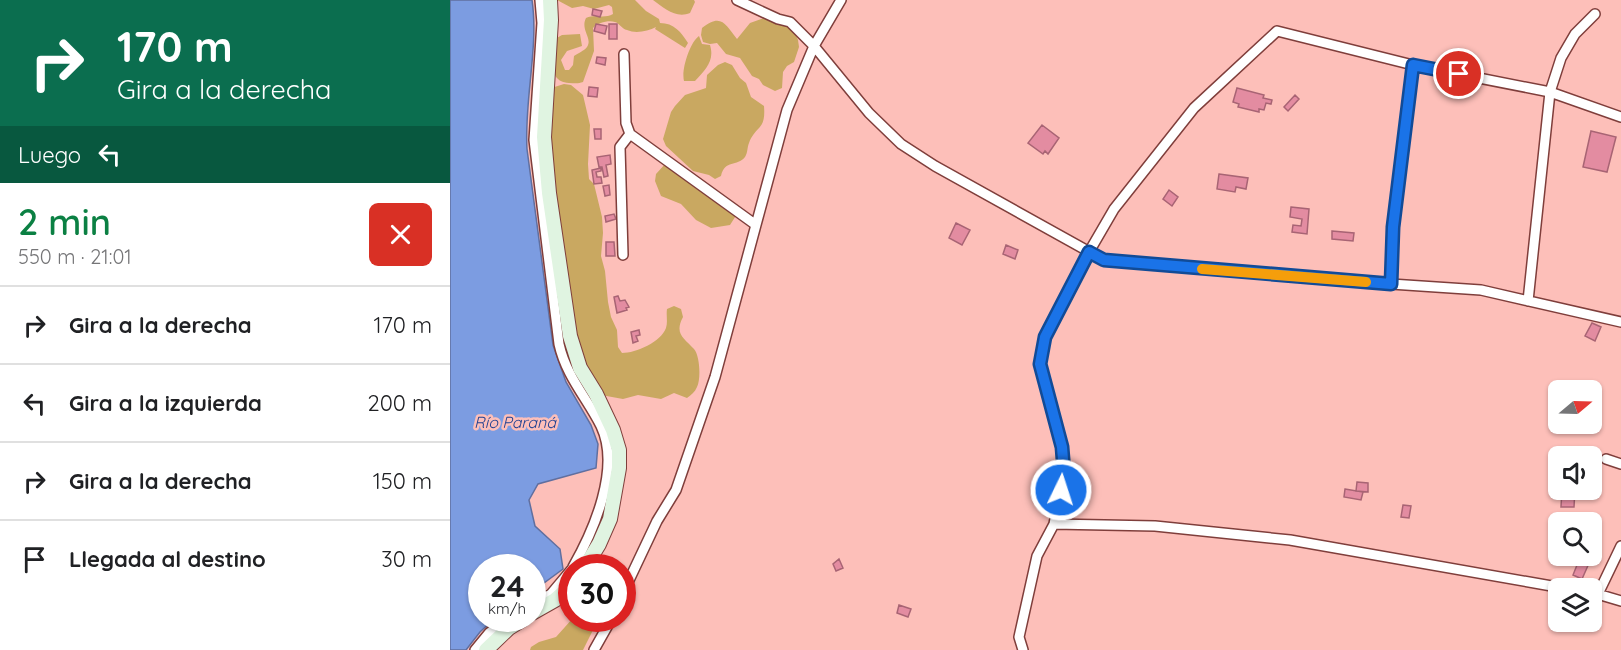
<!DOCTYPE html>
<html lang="es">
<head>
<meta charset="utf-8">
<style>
  :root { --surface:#fff; --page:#f6f6f6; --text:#202124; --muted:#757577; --line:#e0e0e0; --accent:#0b8043 }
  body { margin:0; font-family:Quicksand,sans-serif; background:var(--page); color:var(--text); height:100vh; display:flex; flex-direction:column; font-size:22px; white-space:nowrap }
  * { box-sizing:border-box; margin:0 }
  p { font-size:20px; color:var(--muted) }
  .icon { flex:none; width:33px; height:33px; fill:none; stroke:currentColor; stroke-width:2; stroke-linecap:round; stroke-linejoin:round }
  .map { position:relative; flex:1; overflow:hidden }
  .panel { display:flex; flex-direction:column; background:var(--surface); width:450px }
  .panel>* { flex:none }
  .guide { background:#0b6e4f; color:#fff; overflow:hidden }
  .needle { width:39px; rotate:71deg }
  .controls { position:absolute; left:1098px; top:380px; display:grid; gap:12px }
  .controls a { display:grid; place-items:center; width:54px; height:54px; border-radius:9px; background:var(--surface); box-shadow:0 2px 4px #0004; font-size:30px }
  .speed { position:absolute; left:18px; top:554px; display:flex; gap:12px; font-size:30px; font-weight:700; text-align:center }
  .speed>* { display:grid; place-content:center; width:78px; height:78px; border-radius:50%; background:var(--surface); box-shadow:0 2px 4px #0004; line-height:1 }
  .speed small { font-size:15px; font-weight:400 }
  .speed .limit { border:9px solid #d22; background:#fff; color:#111 }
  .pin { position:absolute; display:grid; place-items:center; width:51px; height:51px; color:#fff; margin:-26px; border:3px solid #fff; border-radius:50%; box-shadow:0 2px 6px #0007 }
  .me { position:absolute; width:66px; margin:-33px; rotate:4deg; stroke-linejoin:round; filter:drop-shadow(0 0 4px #0008) }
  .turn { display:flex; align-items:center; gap:21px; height:126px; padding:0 18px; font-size:27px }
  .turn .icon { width:78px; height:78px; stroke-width:2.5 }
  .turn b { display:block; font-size:42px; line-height:51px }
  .then { display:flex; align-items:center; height:57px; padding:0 18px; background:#0003; gap:12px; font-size:22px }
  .round { display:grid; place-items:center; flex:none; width:63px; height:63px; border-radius:9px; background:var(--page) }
  .overview { display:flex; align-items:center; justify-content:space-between; height:102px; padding:0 18px }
  h1 { font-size:36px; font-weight:600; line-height:45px; color:var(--accent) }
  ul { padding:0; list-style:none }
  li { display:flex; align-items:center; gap:18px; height:78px; padding:0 18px; border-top:2px solid var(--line) }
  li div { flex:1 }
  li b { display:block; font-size:22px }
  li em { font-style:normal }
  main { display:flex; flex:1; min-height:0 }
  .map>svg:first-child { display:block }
</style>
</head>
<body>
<main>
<section class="panel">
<div class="guide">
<div class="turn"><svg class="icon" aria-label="right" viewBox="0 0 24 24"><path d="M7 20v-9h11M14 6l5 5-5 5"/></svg><div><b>170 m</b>Gira a la derecha</div></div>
<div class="then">Luego<svg class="icon" aria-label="left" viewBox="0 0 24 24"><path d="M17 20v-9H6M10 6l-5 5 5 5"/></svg></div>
</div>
<div class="overview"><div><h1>2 min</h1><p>550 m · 21:01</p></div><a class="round" style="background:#d93025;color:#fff"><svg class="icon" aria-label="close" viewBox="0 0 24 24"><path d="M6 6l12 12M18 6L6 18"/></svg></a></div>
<ul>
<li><svg class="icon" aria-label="right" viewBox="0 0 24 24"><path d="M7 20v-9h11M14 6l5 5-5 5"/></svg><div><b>Gira a la derecha</b></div><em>170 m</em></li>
<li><svg class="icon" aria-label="left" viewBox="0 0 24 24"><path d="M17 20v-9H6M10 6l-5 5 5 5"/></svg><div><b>Gira a la izquierda</b></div><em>200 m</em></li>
<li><svg class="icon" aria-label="right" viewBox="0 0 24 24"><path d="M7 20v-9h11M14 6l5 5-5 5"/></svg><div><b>Gira a la derecha</b></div><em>150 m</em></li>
<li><svg class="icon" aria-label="arrive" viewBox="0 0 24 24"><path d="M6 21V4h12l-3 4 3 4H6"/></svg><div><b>Llegada al destino</b></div><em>30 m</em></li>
</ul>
</section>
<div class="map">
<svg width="1171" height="650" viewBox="0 0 1171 650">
  <rect width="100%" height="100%" fill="#fdbfb9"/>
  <path fill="#c9a861" d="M107 0H185L196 11 209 19 210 23C224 23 231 32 238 43L235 48 205 29 206 27C198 31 186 34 177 30 172 29 169 23 165 22 158 20 148 23 143 28L144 51 133 82C128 84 124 83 119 83 96 82 104 55 105 39L112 35 130 34 132 46 117 51 111 60 115 70H119L123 65 124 56C128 53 134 51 137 47 143 38 130 30 136 18 145 14 155 19 163 14L162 7 159 5 144 9 133 6 122 8Z
    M203 0H244L245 2 240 13C226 19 214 8 203 0Z
    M314 18 336 23 345 33 348 40 349 47 344 62 337 66 333 72 332 88 325 91 313 85 309 79 302 76 290 58 276 54 267 43 260 44 253 42 251 35 252 28C272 12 276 26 287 39L300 23Z
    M249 36 252 44 260 45C265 61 255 70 245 81H234C231 70 240 42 249 36Z
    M275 62 282 65 290 78 296 83 301 97 314 106C316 131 306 125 299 143 297 148 298 152 295 157 287 167 275 159 271 176L265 179 259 175 243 171 216 146 213 139 221 112 225 106 235 95 256 88 257 75 268 65Z
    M114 84 121 85 133 95 140 125 138 164 139 179 144 184 152 217 153 233 151 256 155 271 158 302 161 317 167 330 168 347 172 353C186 353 211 342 216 328 218 322 216 316 217 309L224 306 231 309 233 317C224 334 234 338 244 349 250 356 251 379 247 387 245 392 241 395 237 398L224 393 211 399 188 395 173 399 151 395 123 347 92 91Z
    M216 163 287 214 280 225 261 228 246 220 231 204 211 196 205 181 206 174Z
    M123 618H149L133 650H80L81 647 89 642 106 637Z"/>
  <path fill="#7c9ce1" stroke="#606f9f" stroke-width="1.5" d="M0 0H82C89 47 74 100 77 149L103 345 116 382 141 425 148 444 146 468 88 484 79 500 85 526 110 549 113 569 83 591 82 567H32V618H45L30 632 16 650H0Z"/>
  <path fill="#e38ca1" stroke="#a86474" stroke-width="1.5" d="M143 9 152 11 150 17 142 15Z
    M146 24 157 26 155 34 144 31Z
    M159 24H167V39H159Z
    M147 57 156 58 155 65 146 63Z
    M139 87 148 88 147 97 138 96Z
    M787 88 814 95 813 98 822 100 821 104 816 103 814 110 809 109V112L788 107 789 104 783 102Z
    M845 95 849 99 838 111 834 107Z
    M592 125 609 138 598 154 595 151 593 154 578 143Z
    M144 129H151V139H145Z
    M1141 131 1166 137 1157 172 1133 167Z
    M160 155 161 164 156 165 158 176 154 177 152 167H149L147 157Z
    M151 168V171L146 172 147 177H151L152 183 144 184 142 170Z
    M769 174 798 178 796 189 786 187 785 192 767 189Z
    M159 185 160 195 155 196 153 186Z
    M719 190 728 197 722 206 713 199Z
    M841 207 859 209 857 234 842 232 843 225 851 226 852 219 840 217Z
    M164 214 166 219 156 222 155 216Z
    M506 223 520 230 512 245 499 238Z
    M882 231 904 233 903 241 882 239Z
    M156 242H164L165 256H156Z
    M556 245 568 250 565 259 553 254Z
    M168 296 170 301 175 300 179 307 176 308 177 310 167 313 164 297Z
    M1142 323 1151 327 1145 341 1135 336Z
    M189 330 190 335 186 336 188 341 183 343 181 332Z
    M907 482 918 483V492L906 491Z
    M895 489 913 492 911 500 894 497Z
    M1112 489H1125L1124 507H1111Z
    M953 505 961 506 959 518 951 517Z
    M1131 555H1136L1135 559 1140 561 1132 579 1123 575Z
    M389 559 393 568 386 571 383 564Z
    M449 605 461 609 458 617 447 613Z"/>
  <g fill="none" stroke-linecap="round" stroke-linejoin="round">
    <g stroke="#7f3e3b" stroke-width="12">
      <path id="street" d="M90 0 92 23 84 140 109 344C116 376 137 398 151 426 171 468 144 530 123 567
        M287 0 328 19 340 22 364 46 419 113 451 144 485 166 654 260 941 284 1031 290 1171 322
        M174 54 176 123 180 134 306 225
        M173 255 170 147 180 134
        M941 284 943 227 963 65
        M1078 301 1100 92 1111 58 1125 34 1145 14
        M1156 459 1171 464
        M604 524 705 526 840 540 1113 588
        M1144 593 1171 601
        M1148 594 1171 546
        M172 595 207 521 226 490 265 377 337 110 364 46 391 0
        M82 604 101 594 122 569
        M25 650 39 633 58 618
        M144 650 162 618
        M573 650 569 637 587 556 604 524 614 472 612 447 590 364 595 337 639 252 664 209 744 108 827 31 963 65 1100 92 1171 117"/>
    </g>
    <g stroke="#7f3e3b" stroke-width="16">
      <path id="secondary" d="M100 0 101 20 94 137 99 193 120 336 130 368 146 394 163 430 169 450V468L160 519 149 544 135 567
        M82 613 105 600 122 585
        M36 650 59 628 75 618"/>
    </g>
    <use href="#street" stroke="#fff" stroke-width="9"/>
    <use href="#secondary" stroke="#e0f4e1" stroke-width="14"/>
  </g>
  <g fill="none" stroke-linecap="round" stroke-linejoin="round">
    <g stroke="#114b97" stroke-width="15">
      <path id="route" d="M611 490 614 472 612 447 590 364 595 337 639 252 654 260 941 284 943 227 963 65 1009 74"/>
    </g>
    <use href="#route" stroke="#1a73e8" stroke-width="10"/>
    <path stroke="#f59e0b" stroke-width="10" d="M752 269 916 282"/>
  </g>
  <g text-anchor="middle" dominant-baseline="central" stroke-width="5" stroke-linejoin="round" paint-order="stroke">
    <g font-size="16" font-style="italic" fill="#214191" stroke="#fdbfb9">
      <text x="65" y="422">Río Paraná</text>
    </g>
  </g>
</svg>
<div class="controls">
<a><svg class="needle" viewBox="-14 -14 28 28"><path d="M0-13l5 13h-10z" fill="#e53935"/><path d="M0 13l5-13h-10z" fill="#757577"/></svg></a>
<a><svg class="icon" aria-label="sound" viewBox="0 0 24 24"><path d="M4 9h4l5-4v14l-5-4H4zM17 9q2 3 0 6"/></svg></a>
<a><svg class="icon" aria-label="search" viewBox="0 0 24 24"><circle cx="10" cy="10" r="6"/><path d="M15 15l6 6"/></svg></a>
<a><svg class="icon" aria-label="layers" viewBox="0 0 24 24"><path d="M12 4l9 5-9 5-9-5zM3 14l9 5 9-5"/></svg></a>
</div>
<div class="speed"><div>24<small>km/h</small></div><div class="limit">30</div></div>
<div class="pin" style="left:1009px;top:74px;background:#d93025"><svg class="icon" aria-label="arrive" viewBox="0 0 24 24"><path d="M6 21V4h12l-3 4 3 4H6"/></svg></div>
<svg class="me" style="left:611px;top:490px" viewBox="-20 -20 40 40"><circle r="17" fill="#1a73e8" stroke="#fff" stroke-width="3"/><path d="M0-11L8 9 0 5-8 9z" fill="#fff"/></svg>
</div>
</main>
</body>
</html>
